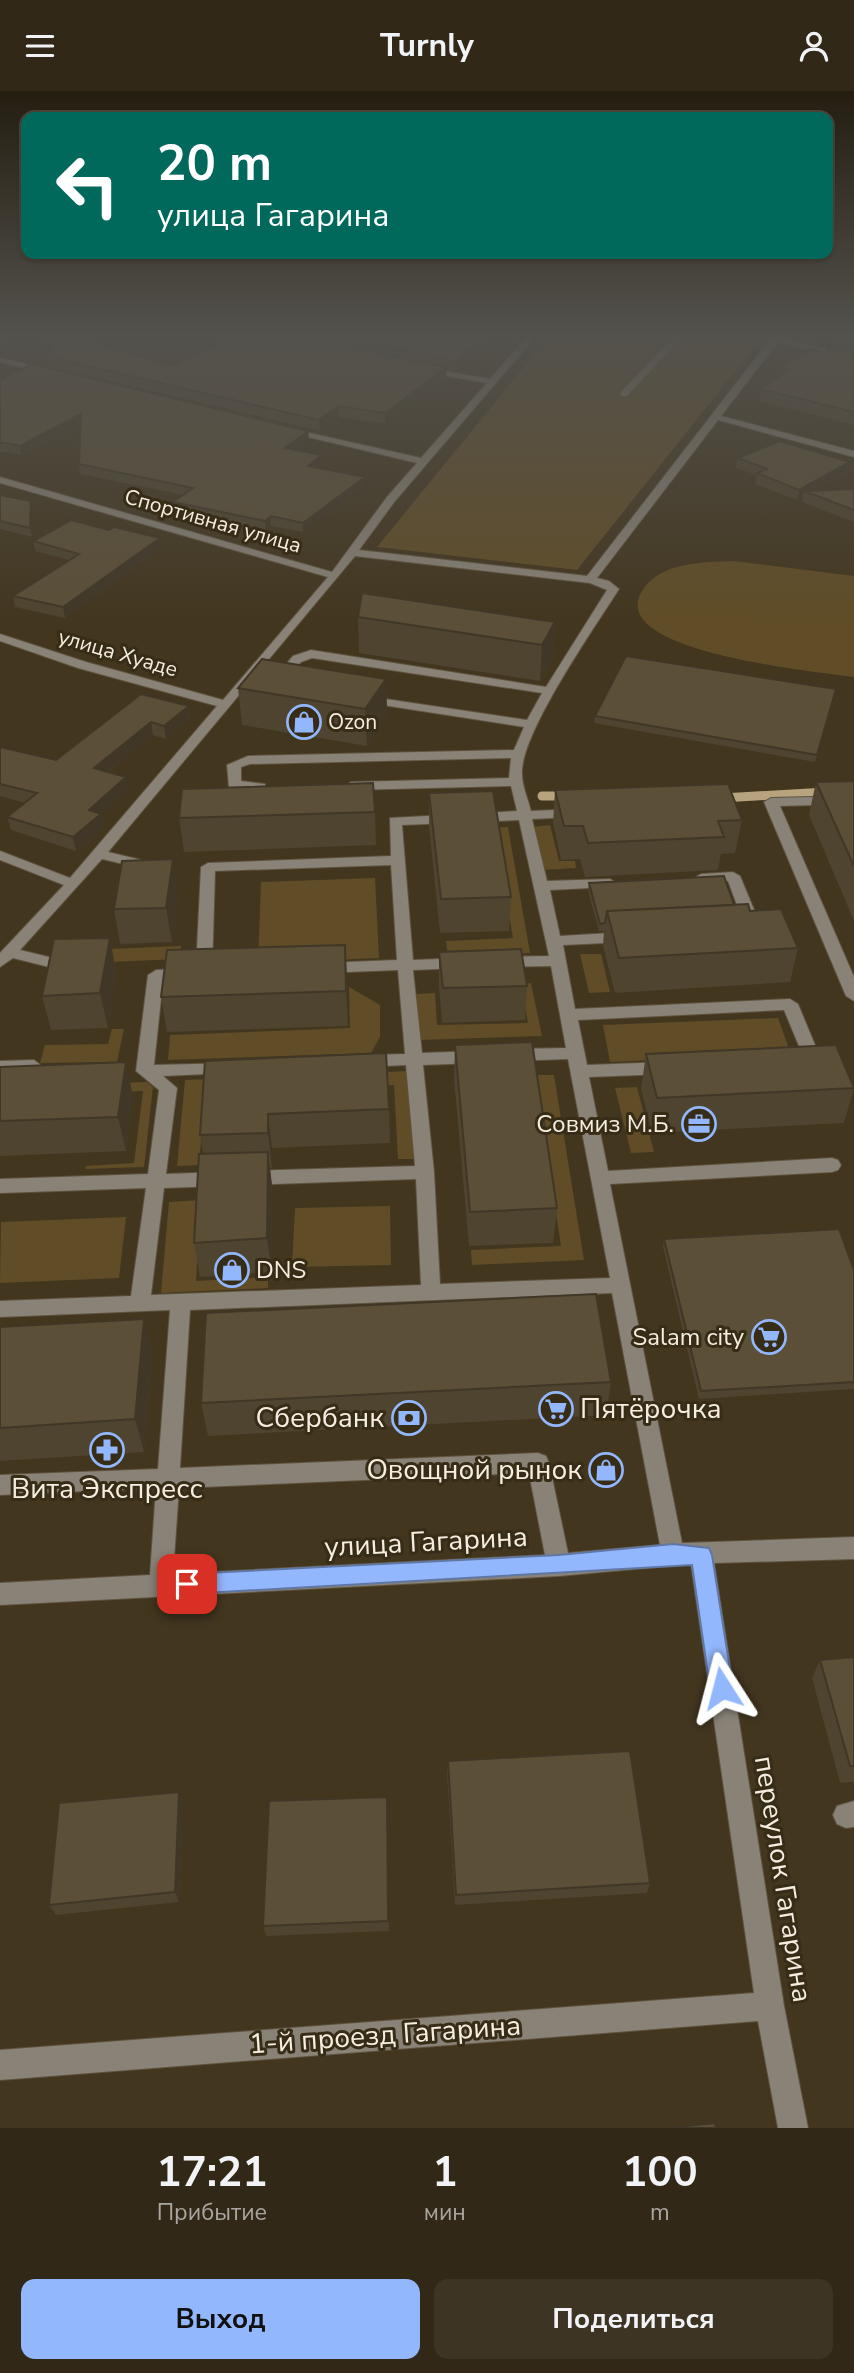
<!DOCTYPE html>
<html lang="ru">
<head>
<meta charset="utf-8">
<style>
  :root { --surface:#322817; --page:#3d3424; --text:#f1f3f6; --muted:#a8a6a1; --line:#4d4436; --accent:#93b7fd }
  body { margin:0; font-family:"Nunito Sans",sans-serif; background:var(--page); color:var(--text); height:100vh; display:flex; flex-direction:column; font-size:26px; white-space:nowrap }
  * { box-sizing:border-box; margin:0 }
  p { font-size:23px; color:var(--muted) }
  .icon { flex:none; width:38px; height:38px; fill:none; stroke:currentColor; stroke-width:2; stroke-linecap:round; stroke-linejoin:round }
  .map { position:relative; height:2037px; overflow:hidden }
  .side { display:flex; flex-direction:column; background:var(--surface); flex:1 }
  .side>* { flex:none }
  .top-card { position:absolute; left:21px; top:21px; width:812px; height:147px; border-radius:14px; box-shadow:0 2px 5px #0004,0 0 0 2px var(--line); background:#00695c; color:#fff; overflow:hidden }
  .pin { position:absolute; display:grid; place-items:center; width:60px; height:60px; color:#fff; margin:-30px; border-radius:14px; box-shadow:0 4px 10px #0006 }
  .me { position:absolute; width:77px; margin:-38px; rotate:351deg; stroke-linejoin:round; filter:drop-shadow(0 0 5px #0008) }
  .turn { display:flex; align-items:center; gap:24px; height:147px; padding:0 21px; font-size:32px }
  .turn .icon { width:91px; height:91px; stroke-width:2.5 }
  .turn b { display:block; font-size:49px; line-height:60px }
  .eta { display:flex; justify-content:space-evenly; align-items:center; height:119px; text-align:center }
  .eta b { font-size:42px; font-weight:700; line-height:49px }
  .button { display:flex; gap:14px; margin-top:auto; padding:14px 21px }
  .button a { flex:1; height:80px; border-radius:14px; background:var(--accent); color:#111; font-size:28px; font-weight:700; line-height:80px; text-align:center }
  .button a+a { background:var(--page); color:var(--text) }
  header { display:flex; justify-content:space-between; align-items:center; height:91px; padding:0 21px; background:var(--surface); font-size:32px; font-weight:700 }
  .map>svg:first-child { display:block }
</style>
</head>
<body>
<header><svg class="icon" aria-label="menu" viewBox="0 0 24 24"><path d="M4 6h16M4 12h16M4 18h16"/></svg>Turnly<svg class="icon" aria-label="person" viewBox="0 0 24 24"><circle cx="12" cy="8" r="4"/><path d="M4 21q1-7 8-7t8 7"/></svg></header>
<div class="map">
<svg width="854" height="2037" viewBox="0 0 854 2037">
  <rect width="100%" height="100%" fill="#42361f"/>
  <path fill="#604d27" d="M550 244H764L577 479 377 456Z
    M733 470 854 485V586C822 581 597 561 644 497 662 471 705 471 733 470Z
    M550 734 559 770H575L576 777 542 779 532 736Z
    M494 736H508L530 862 448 865 446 850 513 847Z
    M375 787 379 867 258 872 261 791Z
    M181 855 180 868 107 871 109 858Z
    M580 863H601L610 901 589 902Z
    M531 892 542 945 419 949 416 903 435 902 437 934 528 932 521 893Z
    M349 896 380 914V946L371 962 168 969 170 944 350 937Z
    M778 927 791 963 610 971 603 934Z
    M112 938H124L117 971 40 972 45 954 108 953Z
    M409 980 416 1068H398L394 994 205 1002 199 1074 177 1075 185 989Z
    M535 984H554L584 1169 472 1174 471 1159 561 1155Z
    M147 991 153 996 144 1076 85 1078 86 1075 134 1072 143 1000 0 1006V997Z
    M637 996 654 1061 631 1062 615 997Z
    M201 1109 196 1190 268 1186V1197L161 1202 169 1111Z
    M390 1115 391 1174 292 1176 295 1117Z
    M126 1126 119 1187 0 1192 1 1131Z"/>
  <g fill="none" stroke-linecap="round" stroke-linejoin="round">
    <path stroke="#b7a37e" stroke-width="9" d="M542 705H567
      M722 707 826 701"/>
    <g stroke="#5f533e" stroke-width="2">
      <path id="minor" d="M528 244H537L395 410 359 459 587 485 772 246 783 244 781 247 854 265V269L778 251 721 325 854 360V366L718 329 597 487 609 490 619 498C595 536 520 643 522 683 522 695 528 708 531 720L576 718 583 722 576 726 532 728 547 790 610 788 617 792 610 796 550 799 560 845 628 841 636 846 628 851 563 854 575 918 790 908 798 913 822 971 814 977 804 975 802 971 804 967 784 919 578 929 587 974 667 971 675 977 667 983 589 986 608 1080 832 1067 838 1069 841 1074 838 1079 832 1081 610 1093 682 1452 854 1446V1468L714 1472 784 1915 808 2037H778L758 1930 0 1989V1959L754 1902 691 1473 559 1485 0 1514V1492L150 1484 156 1397 0 1404V1384L158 1378 170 1219 0 1226V1210L131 1205 146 1097 0 1102V1088L148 1083 159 999 136 980 148 884 156 879 196 877 201 776 208 772 391 765 390 727 517 720 511 695 351 699 344 695 351 691 509 687 511 667 250 673 241 676V690L265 693V699L229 697 227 674 248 665 514 659 524 636 363 611 359 610V604L527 629 542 602 312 567 301 571 288 585 289 595H281L276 585 293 565 311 559 546 596 607 499 590 492 355 465 108 761 154 772 156 775 154 778 149 779 102 768 20 859 53 867 79 869 81 873 79 877H53L13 867 0 876V862L64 794 0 769V760L70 787 217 615 78 577 0 550V543L86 571 223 609 328 486 0 392V386L332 481 387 406 417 372 283 340V336L421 367 487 292 423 281 420 276 490 288ZM519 729 549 865 501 866 493 871 501 876 551 875 566 957 512 958 504 964 512 970 568 968 610 1187 440 1193 434 1081 423 974 477 972 485 966 477 960 422 962 413 879 463 877 471 872 463 867 413 869 402 734ZM391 774 397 869 323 872 315 877 323 882 398 879 405 963 365 964 357 970 365 976 406 974 415 1075 248 1080 242 1082 239 1087 242 1092 248 1094 416 1088 421 1194 151 1204 164 1097 220 1095 226 1093 229 1088 226 1083 220 1081 166 1083 177 997 163 985 229 982 237 976 235 972 154 974 163 889 204 887 212 882 215 780ZM612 1202 660 1454 568 1462 549 1372 546 1365 538 1362 180 1377 190 1219ZM529 1382 545 1464 173 1483 179 1397Z
        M675 244H684L627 305H621V301Z
        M0 267 54 279 55 281 51 284 0 271Z
        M854 705V713L780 715 854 886V910L846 905 764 711 771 707Z
        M733 781 740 785 760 833 757 836 752 838 744 833 728 790 701 791 694 787 701 783Z
        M34 969 42 975 40 979 0 982V970Z
        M854 1710V1736L846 1737 837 1733 833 1724 837 1715Z"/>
    </g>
    <use href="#minor" fill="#888277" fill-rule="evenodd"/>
  </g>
  <path fill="#4e442f" d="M41 244H85L73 247 173 275 234 244H497L457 279 446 277V286L385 333 339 326 320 340 47 275 45 265 49 263Z
    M854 244V334L759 310 761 298 777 287 779 276 826 262 837 256 839 247Z
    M0 289 308 340 309 349 295 359 322 364 323 373 318 377 365 386V395L303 441 271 435 266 439 174 420 173 411 183 404 80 383 79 373 81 332 21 364 8 361H0Z
    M738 367 850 371 848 381 815 399 854 398V431L802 411 803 405 797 409 755 393 757 384 736 377Z
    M0 404 31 410 32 418V446L0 438Z
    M109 439 160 447 162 456 65 527 15 516 13 505 69 469 35 460 33 450Z
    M358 526 555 531 553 567 540 590 359 562Z
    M386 588 387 625 367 655 242 634 238 597Z
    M836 598 815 671 594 632 595 625Z
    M189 615 190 628 166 648 153 644 108 681 128 699 101 723 104 736 76 760 11 739 7 726 25 712 0 705V656L56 669Z
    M854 690V830L809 724 816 691Z
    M555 699 742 729 735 762 721 763 718 779 585 786 580 768 561 769 553 732Z
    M429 702 511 806 509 840 440 842 429 735Z
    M375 721 376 754 184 761 179 727Z
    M589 792 734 814 750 820 798 857 790 891 615 902 603 855 604 840H599L588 800Z
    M178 802 172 851 120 853 114 818Z
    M110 847 116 881 108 937 51 939 42 905Z
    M439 861 527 895 525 929 442 932 439 896Z
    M347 888 348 935 167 941 161 906Z
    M455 954 557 1117 553 1152 469 1155 454 988Z
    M646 963 854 997 844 1032 652 1042 641 998Z
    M205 970 389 1018 390 1052 272 1057V1077H270L272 1095V1181L200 1186 194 1152 203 1063 200 1044Z
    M0 976 133 1006 126 1060 0 1065Z
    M664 1148 854 1179V1298L699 1308 663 1156Z
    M0 1236 152 1262 144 1361 0 1370Z
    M611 1291 606 1324 208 1345 201 1312Z
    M854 1566V1691L840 1692 812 1587 820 1569Z
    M448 1670 650 1792 647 1802 455 1814 447 1682Z
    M179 1701 183 1712 179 1811 56 1824 49 1814Z
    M387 1718 389 1840 266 1845 263 1835Z"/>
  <path fill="#403726" d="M0 244H23L0 254Z
    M52 244H85L53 251Z
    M487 244H497L457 279V270Z
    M446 276V286L385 333V322Z
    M338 315 339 326 320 340 319 329Z
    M81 323 82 331 21 364 20 355Z
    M308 340 309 349 285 366V357Z
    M322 364 323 373 308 384V375Z
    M850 371 848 381 810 402 804 400 803 405 797 409 799 399Z
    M365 386V395L303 441V432Z
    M31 410 32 418V446L30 437Z
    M271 425V435L266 439 265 430Z
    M160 447 162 456 65 527 63 516Z
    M555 531 553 567 540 590 542 554Z
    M386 588 387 625 367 655 365 618Z
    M189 615 190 628 166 648 164 635Z
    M151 631 153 644 96 690 94 677Z
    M126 686 128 699 101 723 104 736 76 760 73 746 89 719Z
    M173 768 178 802 172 851 166 817Z
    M110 847 116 881 108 937 100 902Z
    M345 854 347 888 348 935 346 900Z
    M126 971 133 1006 126 1060 118 1026Z
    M268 1023 272 1057V1077L268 1042Z
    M268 1061 272 1095V1181L267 1147Z
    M144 1228 152 1262 144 1361 135 1328Z
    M179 1701 183 1712 179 1811 175 1801Z"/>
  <path fill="#5b4f37" stroke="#403726" stroke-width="2" d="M44 244H63L173 275 234 244H289L446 276 385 322 338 315 319 329 45 265 52 262Z
    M320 244H487L457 270Z
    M841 244H854V251L839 247Z
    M832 255 854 259V321L761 298 789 278 779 276 811 258 826 262Z
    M32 273 308 340 285 357 322 364 308 375 365 386 303 432 271 425 265 430 173 411 193 397 79 373 81 323 20 355 6 352H0V289Z
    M780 350 850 371 799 399 757 382 767 378 738 367Z
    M854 398V419L804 400Z
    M0 404 31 410 30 437 0 430Z
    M71 429 109 439 114 436 160 447 63 516 13 505 79 463 33 450Z
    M362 502 555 531 542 554 358 526Z
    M626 565 836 598 817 664 595 625Z
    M262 568 386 588 365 618 238 597Z
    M141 603 189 615 164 635 151 631 94 677 126 686 89 719 101 723 73 746 7 726 37 702 0 693V656L56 669Z
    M854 690V775L816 691Z
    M373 692 375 721 179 727 182 698Z
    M728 693 742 729 718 730 724 746 588 752 583 735H564L555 699Z
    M493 700 511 806 441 808 429 702Z
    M173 768 166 817 114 818 122 770Z
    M724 785 734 814 607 820 605 832 600 833 589 792Z
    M748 813 750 820 781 818 798 857 619 867 607 820Z
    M110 847 100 902 42 905 54 848Z
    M345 854 346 900 161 906 167 859Z
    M521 858 527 895 443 897 439 861Z
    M532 951 557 1117 470 1121 455 954Z
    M836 954 854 997 657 1007 646 963Z
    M386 962 389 1018 268 1023V1042L200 1044 205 970Z
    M126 971 118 1026 0 1030V976Z
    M268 1061 267 1147 194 1152 199 1063Z
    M839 1138 854 1179V1291L701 1300 664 1148Z
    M596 1203 611 1291 201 1312 206 1222Z
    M144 1228 135 1328 0 1337V1236Z
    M854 1566V1675H850L820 1569Z
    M630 1660 650 1792 456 1804 448 1670Z
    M179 1701 175 1801 49 1814 59 1712Z
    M387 1706 388 1830 263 1835 269 1710Z
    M715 2032 716 2037H669Z"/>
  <linearGradient id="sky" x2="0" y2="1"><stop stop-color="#241e11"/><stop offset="0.46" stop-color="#54524d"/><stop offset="1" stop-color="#54524d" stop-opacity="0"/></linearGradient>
  <rect width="854" height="530" fill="url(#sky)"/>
  <path fill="#93b7fd" stroke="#6077a4" stroke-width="2" d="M673 1453 709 1457 712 1464 733 1597 729 1605 722 1608 714 1605 710 1597 692 1474 187 1503 180 1500 177 1493 180 1486 187 1483 559 1464Z"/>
  <defs>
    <g id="shop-ring" transform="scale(1.75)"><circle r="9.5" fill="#372c15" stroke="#93b7fd" stroke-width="1.5"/><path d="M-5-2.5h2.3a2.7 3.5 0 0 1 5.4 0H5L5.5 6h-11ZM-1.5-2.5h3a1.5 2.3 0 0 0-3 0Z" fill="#93b7fd"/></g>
    <g id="office-ring" transform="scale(1.75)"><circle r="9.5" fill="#372c15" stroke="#93b7fd" stroke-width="1.5"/><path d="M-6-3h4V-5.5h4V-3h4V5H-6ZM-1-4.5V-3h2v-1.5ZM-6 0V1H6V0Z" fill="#93b7fd"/></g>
    <g id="supermarket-ring" transform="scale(1.75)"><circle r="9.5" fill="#372c15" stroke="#93b7fd" stroke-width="1.5"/><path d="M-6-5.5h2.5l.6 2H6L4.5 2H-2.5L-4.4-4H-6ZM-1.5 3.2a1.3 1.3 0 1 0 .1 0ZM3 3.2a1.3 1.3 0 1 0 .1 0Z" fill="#93b7fd"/></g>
    <g id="bank-ring" transform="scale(1.75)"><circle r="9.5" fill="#372c15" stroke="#93b7fd" stroke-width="1.5"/><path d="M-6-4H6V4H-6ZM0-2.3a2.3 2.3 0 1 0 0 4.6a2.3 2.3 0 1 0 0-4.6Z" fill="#93b7fd"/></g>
    <g id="pharmacy-ring" transform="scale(1.75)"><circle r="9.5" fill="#372c15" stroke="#93b7fd" stroke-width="1.5"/><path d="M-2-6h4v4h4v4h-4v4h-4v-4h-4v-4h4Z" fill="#93b7fd"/></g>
  </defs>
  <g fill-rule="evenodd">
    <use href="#shop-ring" x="304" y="631"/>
    <use href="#office-ring" x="699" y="1033"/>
    <use href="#shop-ring" x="232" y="1179"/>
    <use href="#supermarket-ring" x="769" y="1246"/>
    <use href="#supermarket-ring" x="556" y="1318"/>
    <use href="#bank-ring" x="409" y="1327"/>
    <use href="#pharmacy-ring" x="107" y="1359"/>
    <use href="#shop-ring" x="606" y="1379"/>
  </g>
  <g text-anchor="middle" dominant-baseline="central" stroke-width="6" stroke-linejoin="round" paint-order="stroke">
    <g font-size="21" fill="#f5eee0" stroke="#372c15">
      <text transform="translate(213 430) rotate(16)">Спортивная улица</text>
      <text transform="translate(118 562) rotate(16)">улица Хуаде</text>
    </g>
    <g font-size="21" fill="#f5eee0" stroke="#372c15" text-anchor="start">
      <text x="328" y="631">Ozon</text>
    </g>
    <g font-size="24" fill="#f5eee0" stroke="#372c15" text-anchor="end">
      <text x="674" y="1033">Совмиз М.Б.</text>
      <text x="256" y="1179" text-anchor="start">DNS</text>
      <text x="744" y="1246">Salam city</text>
    </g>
    <g font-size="28" fill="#f5eee0" stroke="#372c15" text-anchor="end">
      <text x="580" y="1318" text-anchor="start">Пятёрочка</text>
      <text x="384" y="1327">Сбербанк</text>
      <text x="582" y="1379">Овощной рынок</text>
      <text x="107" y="1398" text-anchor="middle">Вита Экспресс</text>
    </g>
    <g font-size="28" fill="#f5eee0" stroke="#372c15">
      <text transform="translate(426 1451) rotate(-3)">улица Гагарина</text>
      <text transform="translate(783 1788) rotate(81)">переулок Гагарина</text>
      <text transform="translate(385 1944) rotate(-4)">1-й проезд Гагарина</text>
    </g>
  </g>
</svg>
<div class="pin" style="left:187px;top:1493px;background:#d93025"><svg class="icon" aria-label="arrive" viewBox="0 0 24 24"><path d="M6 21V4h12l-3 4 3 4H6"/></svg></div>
<svg class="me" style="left:722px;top:1597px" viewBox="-20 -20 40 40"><path d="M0-17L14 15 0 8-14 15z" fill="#93b7fd" stroke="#fff" stroke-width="4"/></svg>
<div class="top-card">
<div class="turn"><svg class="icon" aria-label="left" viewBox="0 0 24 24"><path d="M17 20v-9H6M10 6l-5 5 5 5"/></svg><div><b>20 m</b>улица Гагарина</div></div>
</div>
</div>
<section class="side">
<div class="eta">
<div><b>17:21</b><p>Прибытие</p></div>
<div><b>1</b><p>мин</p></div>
<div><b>100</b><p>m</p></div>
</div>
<div class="button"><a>Выход</a><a>Поделиться</a></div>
</section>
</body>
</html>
